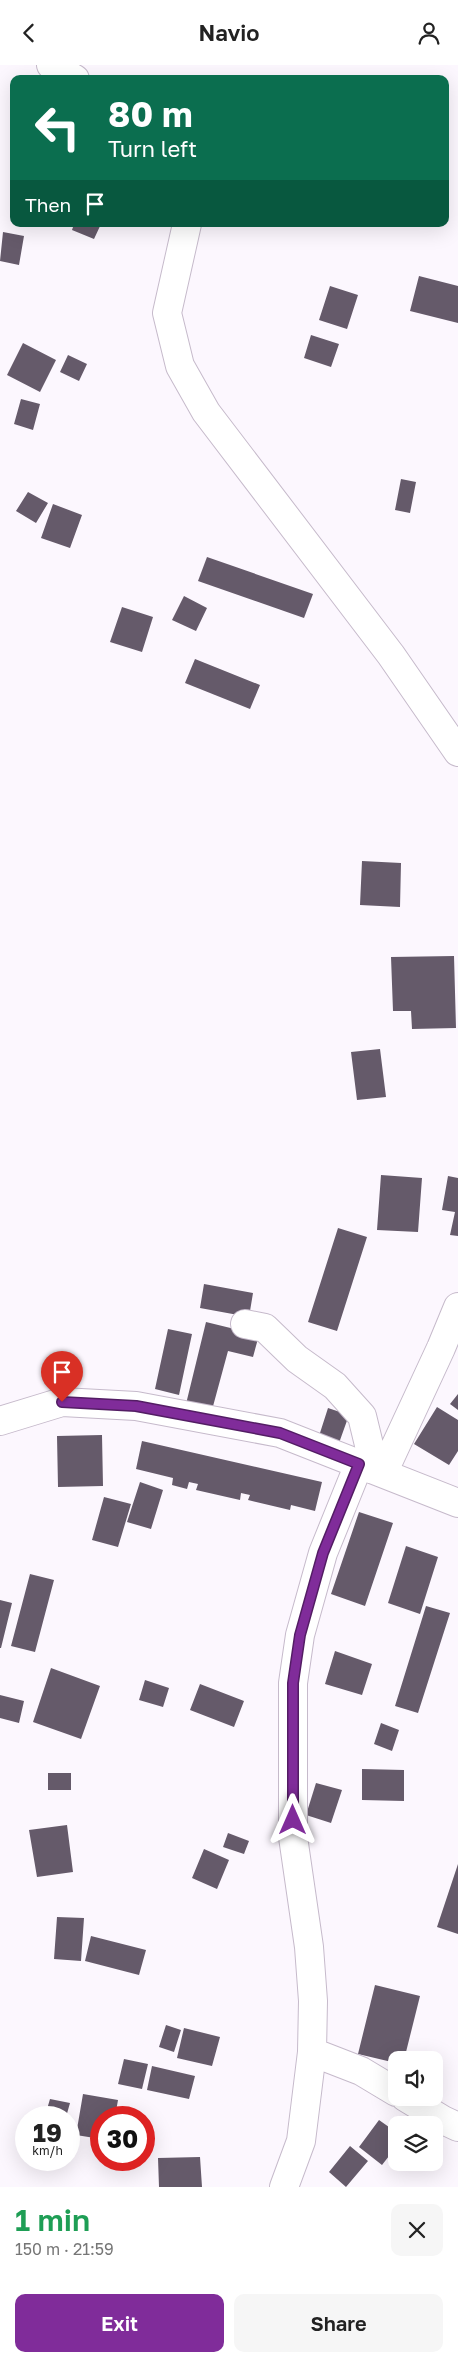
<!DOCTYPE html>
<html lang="en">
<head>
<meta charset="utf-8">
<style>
  :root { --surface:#fff; --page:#f6f6f6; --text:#222; --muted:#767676; --accent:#802c9a }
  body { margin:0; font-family:"Golos Text",sans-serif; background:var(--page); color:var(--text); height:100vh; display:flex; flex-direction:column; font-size:19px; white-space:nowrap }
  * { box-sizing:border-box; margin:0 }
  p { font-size:16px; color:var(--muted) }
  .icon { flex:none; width:28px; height:28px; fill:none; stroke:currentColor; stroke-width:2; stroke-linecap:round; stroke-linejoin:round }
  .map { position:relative; height:2122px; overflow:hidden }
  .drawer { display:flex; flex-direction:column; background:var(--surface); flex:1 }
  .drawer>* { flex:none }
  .banner { position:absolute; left:10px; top:10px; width:439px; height:152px; border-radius:10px; box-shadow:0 5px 20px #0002; background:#0b6e4f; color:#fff; overflow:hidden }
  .tools { position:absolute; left:388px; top:1986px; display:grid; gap:10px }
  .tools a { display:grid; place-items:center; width:55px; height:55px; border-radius:10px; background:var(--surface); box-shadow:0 5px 20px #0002; font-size:25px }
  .speed { position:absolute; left:15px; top:2041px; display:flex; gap:10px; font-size:25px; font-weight:700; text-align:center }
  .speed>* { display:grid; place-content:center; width:65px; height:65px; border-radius:50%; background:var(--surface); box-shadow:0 5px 20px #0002; line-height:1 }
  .speed small { font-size:12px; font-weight:400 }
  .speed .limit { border:8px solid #d22; background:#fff; color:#111 }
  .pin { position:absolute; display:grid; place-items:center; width:42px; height:42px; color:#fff; margin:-51px -21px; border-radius:50% 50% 50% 0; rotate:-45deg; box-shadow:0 0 5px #0007 }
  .pin .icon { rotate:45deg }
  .me { position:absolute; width:55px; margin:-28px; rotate:0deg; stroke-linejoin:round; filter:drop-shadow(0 0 4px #0008) }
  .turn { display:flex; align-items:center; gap:18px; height:105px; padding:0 15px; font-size:22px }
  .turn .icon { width:65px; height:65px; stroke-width:2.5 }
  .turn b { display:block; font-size:35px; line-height:42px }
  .then { display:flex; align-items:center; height:48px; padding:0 15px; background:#0003; gap:10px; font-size:19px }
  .round { display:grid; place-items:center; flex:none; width:52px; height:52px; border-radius:10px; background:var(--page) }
  .head { display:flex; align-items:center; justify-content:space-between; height:85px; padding:0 15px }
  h1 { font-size:30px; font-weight:600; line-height:38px; color:#1e9e55 }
  .primary-button { display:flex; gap:10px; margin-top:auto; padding:10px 15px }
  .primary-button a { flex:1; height:58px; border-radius:10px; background:var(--accent); color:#fff; font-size:20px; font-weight:600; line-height:58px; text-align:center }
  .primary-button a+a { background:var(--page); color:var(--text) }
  header { display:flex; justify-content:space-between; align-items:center; height:65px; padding:0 15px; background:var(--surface); font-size:22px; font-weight:600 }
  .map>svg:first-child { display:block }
</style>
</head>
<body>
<header><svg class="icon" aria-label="back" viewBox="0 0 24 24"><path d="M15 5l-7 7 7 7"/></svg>Navio<svg class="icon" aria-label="person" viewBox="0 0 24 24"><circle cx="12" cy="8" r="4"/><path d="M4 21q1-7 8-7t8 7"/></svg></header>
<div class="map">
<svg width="458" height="2122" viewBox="0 0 458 2122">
  <rect width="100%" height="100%" fill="#fcf7fe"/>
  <path fill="#655a6a" d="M74 159H101L94 174 72 165Z
    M3 167 24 171 19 200 0 196Z
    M419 211 458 221V258L410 246Z
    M330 221 358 230 347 264 319 255Z
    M311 270 339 279 331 302 304 293Z
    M23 278 56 295 40 327 7 310Z
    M68 290 87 299 79 316 60 307Z
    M21 334 40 339 33 365 14 359Z
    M401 414 416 417 410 448 395 445Z
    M28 427 48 438 36 458 16 446Z
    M53 439 82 450 70 483 41 473Z
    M207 492 313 529 304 553 198 516Z
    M184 531 207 543 196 566 172 555Z
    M122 542 153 552 142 587 110 577Z
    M195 594 260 620 250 644 185 618Z
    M362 796 401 798 400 842 360 840Z
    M454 891 456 963 412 964 411 946H393L391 892Z
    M380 984 386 1032 357 1035 351 987Z
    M381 1110 422 1113 418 1167 377 1165Z
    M448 1111 458 1113V1171L450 1170 455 1147 442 1145Z
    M338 1163 367 1172 337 1266 308 1257Z
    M204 1219 253 1228 249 1252 200 1243Z
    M206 1257 259 1270 253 1292 228 1286 212 1345 186 1339Z
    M168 1264 192 1269 179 1330 155 1324Z
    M458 1329V1345L450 1339Z
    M437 1342 458 1355V1386L449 1400 414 1379Z
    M328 1343 349 1350 339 1378 319 1371Z
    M102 1370 103 1421 58 1422 57 1371Z
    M142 1376 322 1417 315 1446 291 1440 290 1445 248 1435 250 1430 241 1428 240 1435 196 1425 198 1419 189 1417 187 1424 172 1420 173 1413 136 1404Z
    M140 1417 163 1425 151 1464 127 1457Z
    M104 1432 131 1439 118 1482 92 1475Z
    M359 1447 393 1458 365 1541 331 1529Z
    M406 1481 438 1492 420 1549 388 1538Z
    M30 1509 54 1515 35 1587 11 1581Z
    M0 1535 12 1538 1 1583H0Z
    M426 1541 450 1548 418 1648 395 1641Z
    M335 1586 372 1599 362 1630 325 1619Z
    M51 1603 100 1621 81 1674 33 1657Z
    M145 1615 169 1623 163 1642 139 1635Z
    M200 1619 244 1636 234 1662 190 1645Z
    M0 1630 24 1636 19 1658 0 1653Z
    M381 1658 399 1665 392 1686 374 1679Z
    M362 1704 404 1705V1736L362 1735Z
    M48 1708H71V1725H48Z
    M316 1718 342 1725 331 1758 306 1750Z
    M67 1760 73 1807 37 1812 29 1765Z
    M228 1768 249 1776 244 1789 223 1782Z
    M204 1784 229 1795 217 1824 192 1813Z
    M458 1799V1869L437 1862Z
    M57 1852 84 1853 81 1896 54 1894Z
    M91 1871 146 1885 139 1910 85 1896Z
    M375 1920 420 1931 404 1995H396V1998L358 1989Z
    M166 1960 181 1965 174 1987 159 1982Z
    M184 1963 220 1972 212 2001 177 1993Z
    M124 1994 148 1999 142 2024 118 2019Z
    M152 2001 195 2011 189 2034 147 2025Z
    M83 2029 118 2035 115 2052H101V2074L76 2070Z
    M50 2034 70 2038 66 2052 45 2051Z
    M379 2055 396 2067V2082L382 2100 359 2082Z
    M350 2081 368 2096 346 2122 329 2107Z
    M200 2092 202 2122H159L158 2093Z"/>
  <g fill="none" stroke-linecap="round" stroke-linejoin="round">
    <g stroke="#c6bacb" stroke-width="30">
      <path id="minor" d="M51 0 75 14
        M187 159 167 248 180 301 206 347 391 590 458 687
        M245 1259 265 1263 297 1294 335 1321 362 1351 370 1384 371 1404
        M0 1356 62 1337 136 1341 280 1368 458 1438
        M383 1408 441 1283 458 1242
        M312 1987 361 2006 396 2027
        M405 2032 443 2055 458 2062
        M284 2122 301 2076 312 1987 313 1936 309 1882 293 1772V1618L300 1570 323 1488 359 1399"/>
    </g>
    <use href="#minor" stroke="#fff" stroke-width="28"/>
  </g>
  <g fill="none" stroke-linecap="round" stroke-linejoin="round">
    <g stroke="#531d64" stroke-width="12">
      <path id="route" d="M62 1337 136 1341 280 1368 359 1399 323 1488 300 1570 293 1618V1755"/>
    </g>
    <use href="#route" stroke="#802c9a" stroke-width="9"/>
  </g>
</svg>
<div class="tools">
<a><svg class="icon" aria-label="sound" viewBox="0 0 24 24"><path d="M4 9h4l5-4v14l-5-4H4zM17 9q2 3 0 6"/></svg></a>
<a><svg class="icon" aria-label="layers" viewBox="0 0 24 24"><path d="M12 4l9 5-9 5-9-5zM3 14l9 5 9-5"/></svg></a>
</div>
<div class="speed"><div>19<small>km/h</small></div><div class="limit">30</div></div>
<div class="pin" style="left:62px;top:1337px;background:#d93025"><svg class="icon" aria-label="arrive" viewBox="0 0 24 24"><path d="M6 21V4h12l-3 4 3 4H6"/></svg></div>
<svg class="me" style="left:293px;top:1755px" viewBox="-20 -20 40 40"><path d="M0-17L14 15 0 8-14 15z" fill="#802c9a" stroke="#fff" stroke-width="4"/></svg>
<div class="banner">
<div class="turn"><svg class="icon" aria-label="left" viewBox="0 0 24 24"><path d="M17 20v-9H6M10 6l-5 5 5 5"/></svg><div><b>80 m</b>Turn left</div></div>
<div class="then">Then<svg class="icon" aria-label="arrive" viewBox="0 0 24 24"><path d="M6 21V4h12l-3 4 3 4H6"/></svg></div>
</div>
</div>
<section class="drawer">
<div class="head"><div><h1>1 min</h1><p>150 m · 21:59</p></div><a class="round"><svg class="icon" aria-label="close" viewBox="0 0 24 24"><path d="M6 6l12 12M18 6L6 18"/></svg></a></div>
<div class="primary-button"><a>Exit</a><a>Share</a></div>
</section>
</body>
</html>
